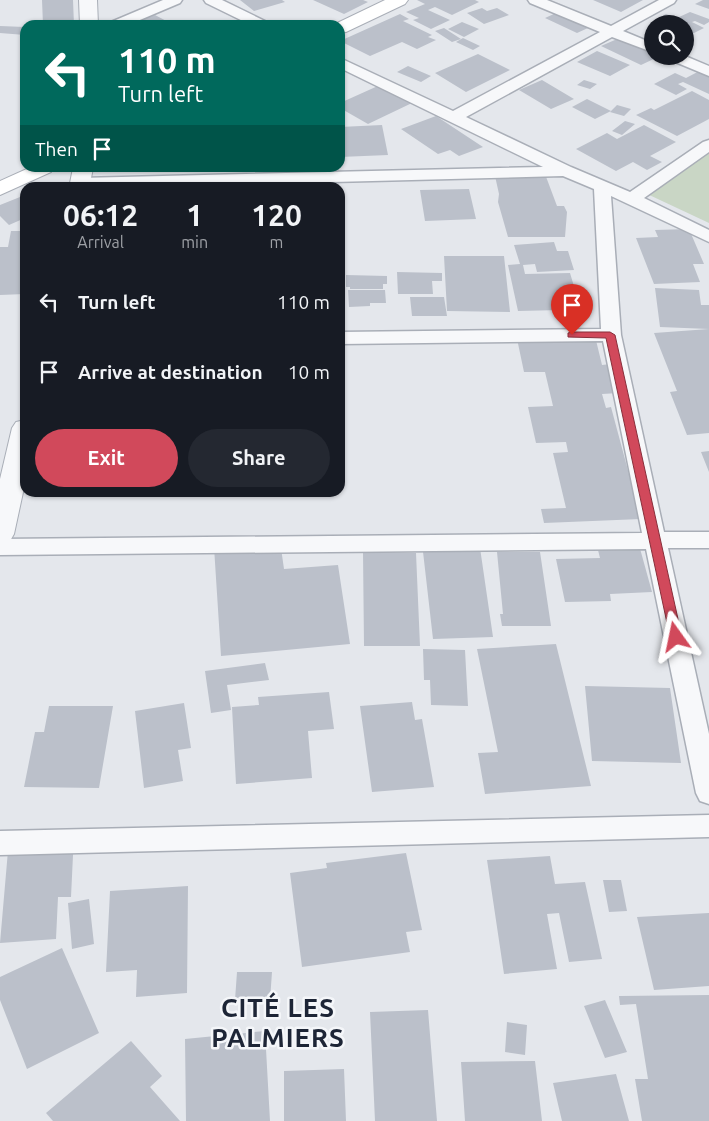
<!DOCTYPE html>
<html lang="en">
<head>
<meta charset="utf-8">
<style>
  :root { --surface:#171b24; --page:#242831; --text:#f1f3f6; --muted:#9ea1a6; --accent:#d1495b }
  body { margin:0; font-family:Ubuntu,sans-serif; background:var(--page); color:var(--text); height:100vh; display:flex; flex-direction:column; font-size:19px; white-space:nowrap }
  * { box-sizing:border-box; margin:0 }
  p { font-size:16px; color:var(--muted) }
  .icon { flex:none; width:28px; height:28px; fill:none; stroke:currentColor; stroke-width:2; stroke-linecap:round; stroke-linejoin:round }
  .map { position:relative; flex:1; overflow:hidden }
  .side { position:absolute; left:20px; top:182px; width:325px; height:315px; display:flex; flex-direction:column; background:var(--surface); border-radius:15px; box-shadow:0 1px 4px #0004 }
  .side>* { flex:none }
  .hud { position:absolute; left:20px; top:20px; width:325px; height:152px; border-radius:15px; box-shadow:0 1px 4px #0004; background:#00695c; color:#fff; overflow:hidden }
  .buttons { position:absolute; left:644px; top:15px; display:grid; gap:10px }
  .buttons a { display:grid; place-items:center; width:50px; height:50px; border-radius:50%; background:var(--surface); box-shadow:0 1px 4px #0004; font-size:25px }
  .pin { position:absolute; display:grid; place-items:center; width:42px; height:42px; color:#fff; margin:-51px -21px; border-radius:50% 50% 50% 0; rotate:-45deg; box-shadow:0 0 5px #0007 }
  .pin .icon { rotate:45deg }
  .me { position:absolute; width:55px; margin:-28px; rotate:348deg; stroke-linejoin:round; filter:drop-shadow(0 0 4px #0008) }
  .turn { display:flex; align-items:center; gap:18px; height:105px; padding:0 15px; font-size:22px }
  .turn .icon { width:65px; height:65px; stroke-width:2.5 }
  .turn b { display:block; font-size:35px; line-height:42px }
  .then { display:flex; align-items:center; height:48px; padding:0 15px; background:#0003; gap:10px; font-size:19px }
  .eta { display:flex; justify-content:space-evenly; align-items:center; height:85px; text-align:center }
  .eta b { font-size:30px; font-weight:600; line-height:35px }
  .primary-button { display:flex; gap:10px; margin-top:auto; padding:10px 15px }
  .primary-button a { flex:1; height:58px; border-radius:30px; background:var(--accent); color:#fff; font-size:20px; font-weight:600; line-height:58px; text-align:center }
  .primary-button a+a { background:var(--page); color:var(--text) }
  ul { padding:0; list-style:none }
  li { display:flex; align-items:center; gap:15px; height:70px; padding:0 15px }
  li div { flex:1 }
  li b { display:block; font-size:19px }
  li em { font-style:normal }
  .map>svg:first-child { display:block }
</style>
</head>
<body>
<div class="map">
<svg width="709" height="1121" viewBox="0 0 709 1121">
  <rect width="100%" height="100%" fill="#e4e7ec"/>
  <path fill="#c9d6c5" d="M709 152V223L645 193Z"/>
  <path fill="#bbc0ca" d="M42 0H73L74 25H43Z
    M240 0H282L285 2 254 11Z
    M313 0H363L368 2 344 14Z
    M417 0H475L479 2 452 15 435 7 428 10 450 20 431 29 413 20 419 18 406 12 425 4Z
    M593 0H643L621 12Z
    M703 0H709V9L695 4Z
    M482 8 487 11 497 8 509 15 484 24 467 13Z
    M567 8 599 23 577 33 545 18Z
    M690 12 709 19V22L704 25 695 21 692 22 704 28 688 36 685 35V24H659L653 21 666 14 677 18Z
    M400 14 409 19 403 21 432 35 428 37 436 40 417 49 402 42 370 56 340 41Z
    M155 15 174 25H129Z
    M462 22 479 29 464 37 448 29Z
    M0 26 25 27V35L0 33Z
    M444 28 461 39 452 42 435 31Z
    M631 33 652 43V56H660L641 65 601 46Z
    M463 38 480 46 473 50 456 42Z
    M597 51 630 65 610 76 577 62Z
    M478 54 510 70 466 92 435 73Z
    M408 66 431 76 421 82 397 72Z
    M709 66V94L683 82 678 84 687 89 676 95 654 84 675 73 686 78Z
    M542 80 574 99 551 109 519 90Z
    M584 80 597 84 590 89 577 85Z
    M380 85 412 103 368 124 340 108V103Z
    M692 91 709 100V119L677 136 636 115 651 108 654 110Z
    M587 99 611 111 595 119 572 107Z
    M617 105 631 109 624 116 610 112Z
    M436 116 483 147 459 156 450 150 438 154 401 129Z
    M625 121 635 124 622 135 612 131Z
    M382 125 388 155 340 157V127Z
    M644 125 676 142 650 156 662 162 647 170 633 162 616 171 576 149 607 133 617 139Z
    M545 174 557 206H564L567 212 565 237H508L498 202 499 194 495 176Z
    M193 184V188H121V186Z
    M274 184V188H212L211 186Z
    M469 189 476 219 425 221 420 190Z
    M25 195V218L9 225 0 216V205Z
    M689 229 704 264H693L700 282 654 284 636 238 658 237 655 230Z
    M11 231H25V294L0 295V247H8Z
    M554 242 557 251H568L574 270 537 272 535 264 523 265 525 274 570 273 579 303 559 304 561 310 518 311 508 265 520 264 514 245Z
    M444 256H504L510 312 447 311Z
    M397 272 442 273V281H432L433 294H398Z
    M346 275 387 276V284H383V289H350V287H346Z
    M655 288 699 290 701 305H709V329L660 327Z
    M348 290H385L386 303H370V306L349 307Z
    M410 297H444L447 316H412Z
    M709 329V433L687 435 670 392 677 391 654 333Z
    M594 332 602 365 611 364 619 393 602 394 606 408 611 407 641 519 544 523 541 509 566 508 553 453 568 452 566 442 536 443 528 407 553 406 545 372H524L516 334Z
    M709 451V472L701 452Z
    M636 534 652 592 610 594 611 601 565 602 556 559 600 558 595 538Z
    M280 541 284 569 338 565 350 644 221 656 214 547Z
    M479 541 493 637 433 639 422 543Z
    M363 552 416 553 420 646H364Z
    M497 552H540L551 626H502L500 614H503Z
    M556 644 591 786 485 794 478 753 498 752 477 649Z
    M423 649 465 650 468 706 431 705 430 680H424Z
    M265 663 269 680 227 685 231 710 211 713 205 671Z
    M585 686 670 688 681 763 592 761Z
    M329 692 334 729 308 731 312 778 236 784 232 707 259 705 258 697Z
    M412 702 415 720 422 719 434 787 372 792 360 706Z
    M184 703 191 748 178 750 183 781 144 788 135 711Z
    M49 706H113L99 788 24 787 35 732H44Z
    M74 834 71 897H58L56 939 0 943 9 839Z
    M406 853 422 930 406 932 410 952 302 967 290 873 327 868 326 863Z
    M550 856 555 884 585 882 602 959 569 962 559 913 547 914 557 969 504 974 487 860Z
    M603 880H621L627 911 609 912Z
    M188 886 187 993 136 997 137 970 106 972 110 891Z
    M89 899 94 944 72 949 68 903Z
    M709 913V986L654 990 637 917Z
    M62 948 99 1033 27 1069 0 1000V977Z
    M237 972H272L270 1000H235Z
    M709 995V1121H642L635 1079H648L636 1004 620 1005 619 996Z
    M605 1000 627 1052 605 1058 584 1006Z
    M428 1010 437 1121H375L370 1012Z
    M507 1022 527 1025 525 1055 505 1052Z
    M265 1031 270 1121H186L185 1039Z
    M131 1041 162 1076 150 1087 180 1121H53L46 1113Z
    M535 1061 542 1121H465L461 1062Z
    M344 1069 346 1121H284V1071Z
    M616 1074 629 1121H562L553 1083Z"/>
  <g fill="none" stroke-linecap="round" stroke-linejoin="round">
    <g stroke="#a9aeb7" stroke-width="3">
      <path id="minor" d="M163 0H182L180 3 128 25H109L111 22Z
        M204 0H222L267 22 269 25H251L206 3Z
        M528 0H547L611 26 659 0H676L674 3 623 31 652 43V52L612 37 466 117 571 167 630 192 703 142 709 140V152L644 198 709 230V242L611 196 621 335 664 532H709V548H668L709 734V804L700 801 696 793 646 549 0 555V539L642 533 603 341 340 344V332L601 329 594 189 563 176 101 188H78L72 183 74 179 80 178 543 167 340 68V58L453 111 600 32 530 3Z
        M666 56H685L709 66V76L668 59Z
        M709 815V837L0 855V831Z"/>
    </g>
    <g stroke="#a9aeb7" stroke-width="2">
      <path id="tertiary" d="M79 0H97L98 25H80Z
        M73 168H93L89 188H69Z
        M25 420V483L14 534 10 541 0 544V479L12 428 16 422Z"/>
    </g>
    <g stroke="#a9aeb7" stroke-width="2">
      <path id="secondary" d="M385 0H408L405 4 346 32 340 33V25H333Z
        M29 168H54L51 172 0 195V181Z"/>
    </g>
    <use href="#minor" fill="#f7f8fa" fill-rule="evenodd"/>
    <use href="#tertiary" fill="#f7f8fa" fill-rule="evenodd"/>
    <use href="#secondary" fill="#fff" fill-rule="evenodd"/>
  </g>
  <path fill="#d1495b" stroke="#882f3b" d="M572 332H610L615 335 682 637 680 640H672L670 637 606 338 568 337V333Z"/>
  <g text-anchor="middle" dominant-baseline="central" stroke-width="5" stroke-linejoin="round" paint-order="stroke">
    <g font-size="26" font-weight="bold" letter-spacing="1" fill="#1d2536" stroke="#f4f6f9">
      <text x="278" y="1007">CITÉ LES<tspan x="278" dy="30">PALMIERS</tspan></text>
    </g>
  </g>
</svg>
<div class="buttons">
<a><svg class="icon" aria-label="search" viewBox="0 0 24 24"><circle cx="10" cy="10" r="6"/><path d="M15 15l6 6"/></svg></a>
</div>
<div class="pin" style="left:572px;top:335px;background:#d93025"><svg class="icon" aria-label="arrive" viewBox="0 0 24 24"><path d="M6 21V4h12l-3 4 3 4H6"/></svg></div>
<svg class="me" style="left:676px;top:637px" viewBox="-20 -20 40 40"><path d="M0-17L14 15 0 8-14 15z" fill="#d1495b" stroke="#fff" stroke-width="4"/></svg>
<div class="hud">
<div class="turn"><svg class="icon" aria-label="left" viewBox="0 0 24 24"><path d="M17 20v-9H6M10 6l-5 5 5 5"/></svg><div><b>110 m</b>Turn left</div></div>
<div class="then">Then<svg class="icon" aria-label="arrive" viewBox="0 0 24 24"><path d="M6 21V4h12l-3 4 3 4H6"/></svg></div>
</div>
<section class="side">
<div class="eta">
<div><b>06:12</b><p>Arrival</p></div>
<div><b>1</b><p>min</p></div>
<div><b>120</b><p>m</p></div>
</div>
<ul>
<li><svg class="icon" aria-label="left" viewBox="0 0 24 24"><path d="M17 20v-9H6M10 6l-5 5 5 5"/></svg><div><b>Turn left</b></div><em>110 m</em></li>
<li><svg class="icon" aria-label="arrive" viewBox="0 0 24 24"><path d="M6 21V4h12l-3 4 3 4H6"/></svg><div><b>Arrive at destination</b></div><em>10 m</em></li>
</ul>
<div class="primary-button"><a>Exit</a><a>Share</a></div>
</section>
</div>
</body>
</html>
